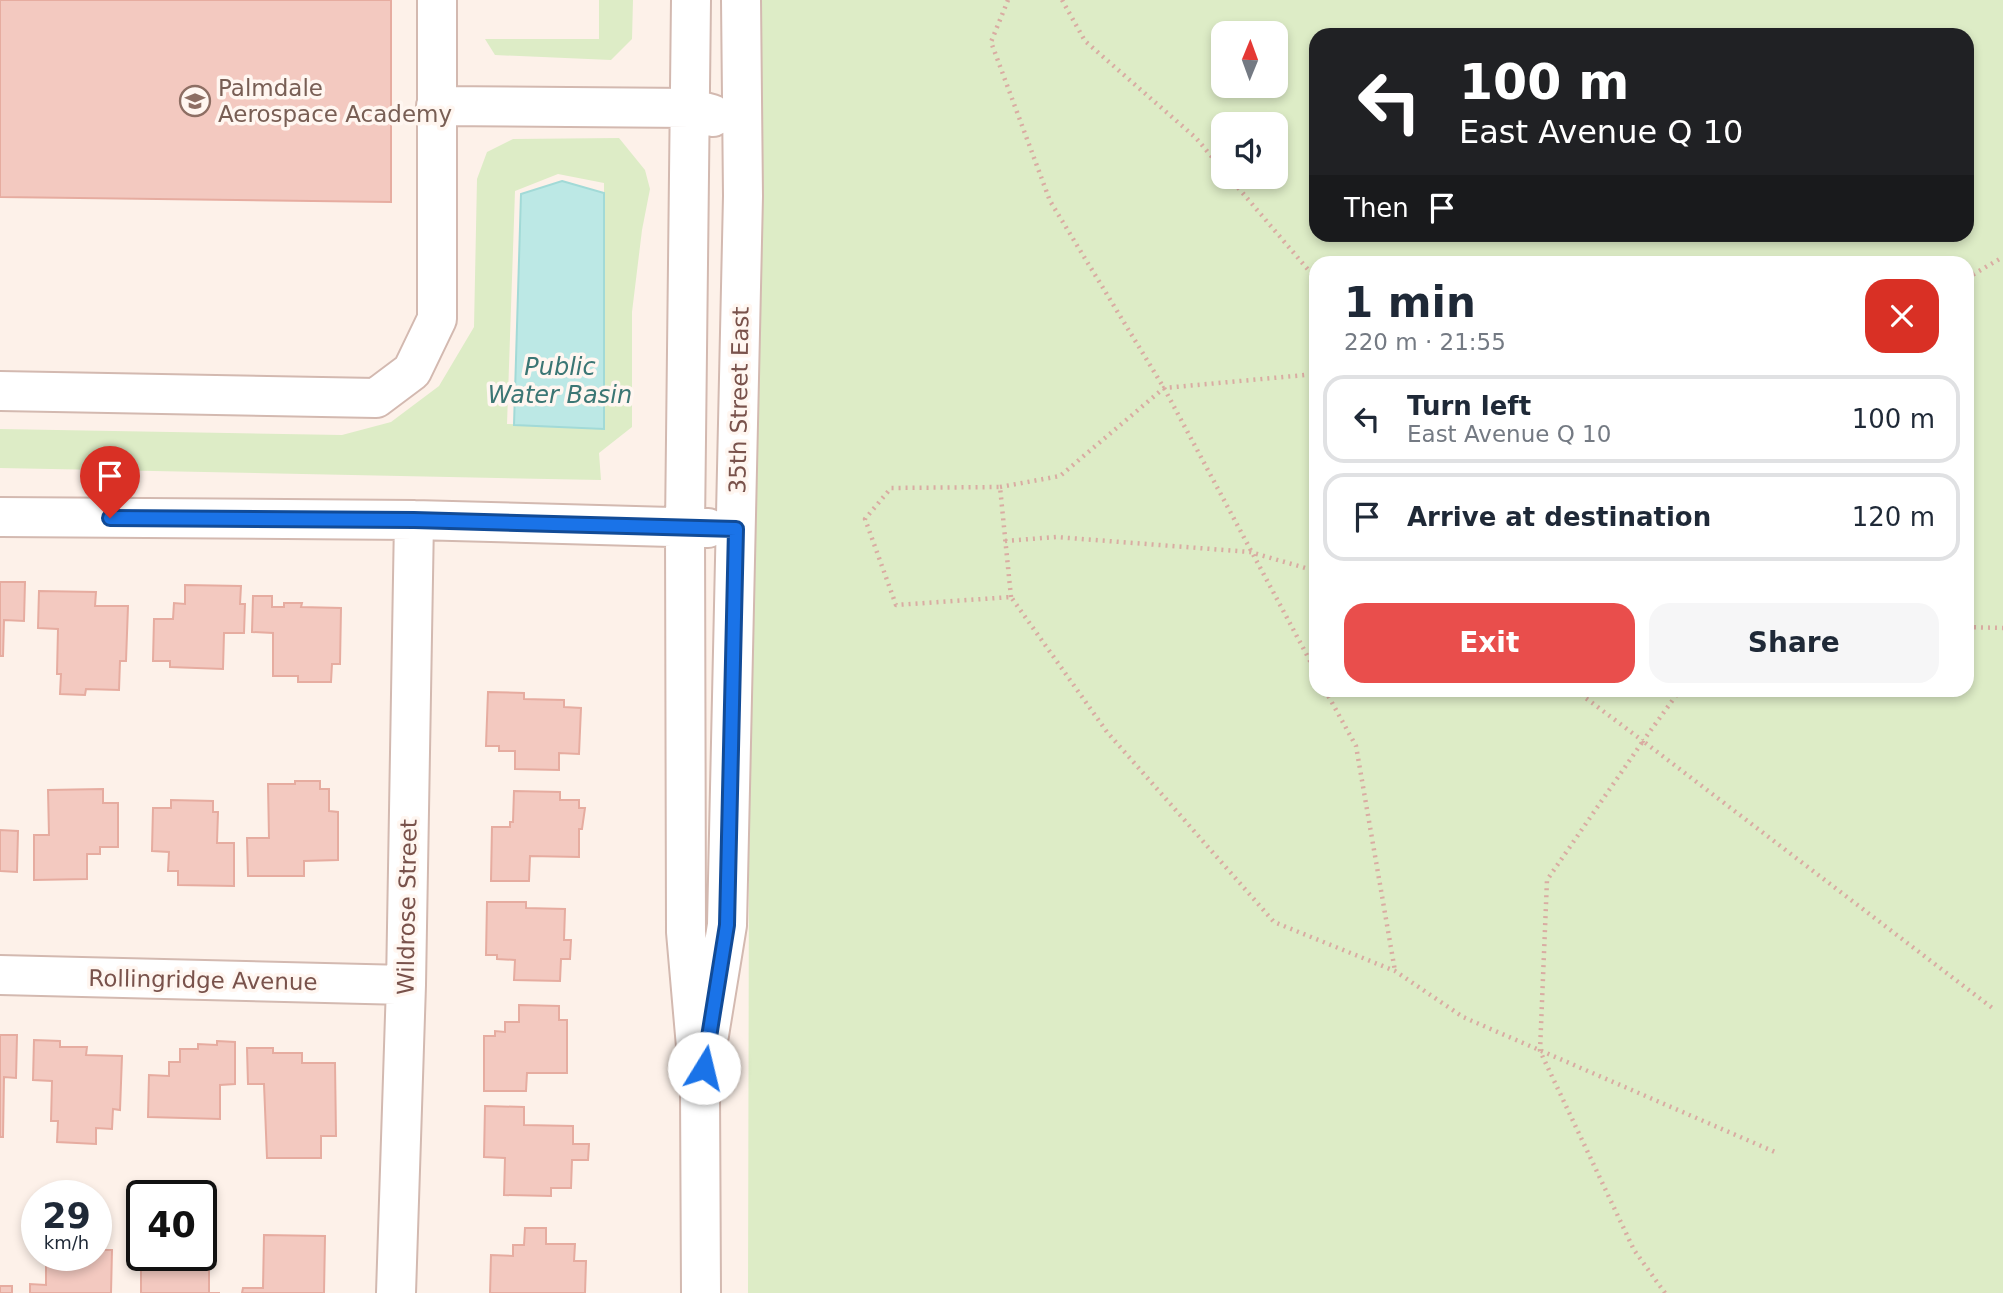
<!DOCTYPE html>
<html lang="en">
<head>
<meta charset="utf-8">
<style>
  :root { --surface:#fff; --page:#f6f6f7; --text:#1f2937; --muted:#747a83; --line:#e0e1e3; --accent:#e94e4c }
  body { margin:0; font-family:"DejaVu Sans",sans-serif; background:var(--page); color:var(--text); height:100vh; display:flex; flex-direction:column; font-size:26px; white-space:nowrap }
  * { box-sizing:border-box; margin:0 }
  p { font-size:23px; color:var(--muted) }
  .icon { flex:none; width:38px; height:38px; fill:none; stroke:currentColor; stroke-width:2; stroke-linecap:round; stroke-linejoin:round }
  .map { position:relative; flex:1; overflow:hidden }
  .side { position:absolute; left:1309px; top:256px; width:665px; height:441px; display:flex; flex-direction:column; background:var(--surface); border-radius:21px; box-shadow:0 4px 10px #0003 }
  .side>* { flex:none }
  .top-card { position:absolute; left:1309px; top:28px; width:665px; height:214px; border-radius:21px; box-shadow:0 4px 10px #0003; background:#202124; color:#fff; overflow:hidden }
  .needle { width:46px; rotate:1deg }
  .controls { position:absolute; left:1211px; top:21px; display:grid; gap:14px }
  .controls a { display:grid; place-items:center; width:77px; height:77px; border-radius:14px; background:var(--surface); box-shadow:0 4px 10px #0003; font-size:35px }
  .speed { position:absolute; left:21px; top:1180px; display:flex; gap:14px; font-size:35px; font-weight:700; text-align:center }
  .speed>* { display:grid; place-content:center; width:91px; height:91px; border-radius:50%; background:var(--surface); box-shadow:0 4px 10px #0003; line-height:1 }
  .speed small { font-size:18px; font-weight:400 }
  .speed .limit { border:4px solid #111; border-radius:10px; background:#fff; color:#111 }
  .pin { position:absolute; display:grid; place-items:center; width:60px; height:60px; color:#fff; margin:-72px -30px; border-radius:50% 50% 50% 0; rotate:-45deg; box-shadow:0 0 7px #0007 }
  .pin .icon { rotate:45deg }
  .me { position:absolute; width:77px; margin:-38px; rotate:9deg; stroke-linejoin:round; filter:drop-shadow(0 0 5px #0008) }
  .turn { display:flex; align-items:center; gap:24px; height:147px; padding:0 35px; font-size:32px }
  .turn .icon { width:91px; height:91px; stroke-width:2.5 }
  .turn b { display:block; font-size:49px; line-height:60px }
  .then { display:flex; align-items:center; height:66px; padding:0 35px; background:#0003; gap:14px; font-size:26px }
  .round { display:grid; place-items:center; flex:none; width:74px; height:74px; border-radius:21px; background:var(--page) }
  .headline { display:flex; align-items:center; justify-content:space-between; height:119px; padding:0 35px }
  h1 { font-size:42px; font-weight:800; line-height:52px }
  .button { display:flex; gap:14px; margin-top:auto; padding:14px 35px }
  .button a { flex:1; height:80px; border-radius:21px; background:var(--accent); color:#fff; font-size:28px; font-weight:800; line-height:80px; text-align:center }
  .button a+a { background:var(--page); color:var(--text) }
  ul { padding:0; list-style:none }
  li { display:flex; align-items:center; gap:21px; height:88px; margin:0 14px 10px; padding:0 21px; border:4px solid var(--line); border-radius:21px }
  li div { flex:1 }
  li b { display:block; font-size:26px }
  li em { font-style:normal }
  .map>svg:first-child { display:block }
</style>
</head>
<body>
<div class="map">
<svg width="2003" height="1293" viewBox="0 0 2003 1293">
  <rect width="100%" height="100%" fill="#fdf1e9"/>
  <path fill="#ddecc6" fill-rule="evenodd" d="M599 0H633L632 39 611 60 495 55 485 39H599Z
    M751 0H2003V1293H748ZM1223 33H1276V86H1223ZM1316 35H1967V234H1316ZM1223 124H1276V177H1223ZM1316 262H1967V690H1316Z
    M619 138 645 170 650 189 642 230 632 312V427L599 453 601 480 0 468V429L342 435 391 422 439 386 474 327 477 179 487 152 513 139ZM558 174 604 183V427L507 424 515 191Z"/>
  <path fill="#bce8e5" stroke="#a2dad7" stroke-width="2" d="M562 181 604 193V429L514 425 521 194Z"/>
  <path fill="#f3c9c0" stroke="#e6aca0" stroke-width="2" d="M0 0H391V202L0 197Z
    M0 582H25L24 621 4 620 3 656H0Z
    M185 585 241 586 240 604H245L244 633H224L223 669 170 667V661H153L154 619H173L174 603 185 604Z
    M39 591 96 592 95 606H128L126 661H120L119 690 86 689 85 695 60 694 61 674H57L58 629 38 628Z
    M253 596H272V607H284V603H302L301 607 341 608 340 664H332L331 682H298V676H273V633L252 632Z
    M488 692 524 693V699L564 700V707L581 708 579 754 559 753V770L515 769V751H499V746H486Z
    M295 781H320V789H329V811L338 812V860L304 861V876H248L247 838H269L268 784H295Z
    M103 789V803H118V847H100V854H87V879L34 880V835H49L48 790Z
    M514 791 560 792V800H579V808H585L582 829H579V857L530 856 529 881H491L492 827H510V822H513Z
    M171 800 213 801V812H218L217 843H234V886L178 885V871H168L169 852 152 851 153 808H171Z
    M0 830 18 831 17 872 0 871Z
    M487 902H526V908L565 909 564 940H571L570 959H561L560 981 514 980 515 960 497 959V955H486Z
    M519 1005 559 1006V1020H567V1073H527L526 1091H484V1036H495V1031L505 1032V1022H519Z
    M0 1035H17L16 1078 4 1077 3 1137H0Z
    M34 1040 60 1041V1047H87L86 1055 122 1056 120 1110 113 1109 112 1129 96 1128V1144L57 1142 58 1121H51L52 1081 33 1080Z
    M217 1041 235 1042V1084L220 1085V1119L148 1117 149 1075 169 1076V1062H180V1049H198V1044L217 1045Z
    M247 1048H273V1053H302V1063H335L336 1136H321V1158H267L264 1084H248Z
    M485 1106 524 1107V1125L573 1126V1144H589L588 1160H572L571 1188H551V1196L504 1195 505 1158 484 1157Z
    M525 1228H546V1244H575L574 1261H586L585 1293H490L491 1255 513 1256V1245H524Z
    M264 1235 325 1236 324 1293H242L243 1288H263Z
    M201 1242H205V1257H209V1293H220H141V1266H147V1255H201Z
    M96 1250H112L111 1293H30V1284L46 1285V1255H96Z
    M0 1286H12V1293H0Z"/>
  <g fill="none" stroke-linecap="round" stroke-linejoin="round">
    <g stroke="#d3b9b0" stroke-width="42">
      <path id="minor" d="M691 0 685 527 686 932 700 1092 701 1293
        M436 106 690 108 712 114 713 117
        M0 391 376 398 412 371 437 319V0
        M0 517 414 520 708 528
        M0 975 406 985
        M709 1035 727 925 743 196 741 0
        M396 1293 406 985 414 520"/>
    </g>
    <path stroke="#d9aca2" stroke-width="4.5" stroke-dasharray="2 5" stroke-linecap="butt" d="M1008 0 991 42 1050 201 1164 388 1316 672
      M1062 0 1085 41 1196 138 1223 170
      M1229 177 1316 279
      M1967 278 2003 257
      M1000 487 1060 476 1164 388 1316 374
      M1005 541 1056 537 1250 552 1316 571
      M1011 597 1000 487 891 488 865 519 896 605 1011 597 1107 732 1274 922 1395 971 1463 1017 1775 1152
      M1967 627 2003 628
      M1325 690 1356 746 1395 971
      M1575 690 1643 741 1680 690
      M1665 1293 1634 1250 1540 1051 1547 880 1643 741 1995 1010"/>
    <use href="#minor" stroke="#fff" stroke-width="38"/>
  </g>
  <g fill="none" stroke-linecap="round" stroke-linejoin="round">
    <g stroke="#114b97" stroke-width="18">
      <path id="route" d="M110 518 414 520 736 529 727 925 704 1068"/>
    </g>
    <use href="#route" stroke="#1a73e8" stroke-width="12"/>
  </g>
  <defs>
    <g id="school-ring" transform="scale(1.575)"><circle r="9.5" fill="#fff6f0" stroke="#8d6e63" stroke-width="1.5"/><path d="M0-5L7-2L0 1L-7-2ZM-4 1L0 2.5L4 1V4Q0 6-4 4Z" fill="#8d6e63"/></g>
  </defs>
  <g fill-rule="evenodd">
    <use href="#school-ring" x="195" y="101"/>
  </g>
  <g text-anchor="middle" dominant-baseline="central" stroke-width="7" stroke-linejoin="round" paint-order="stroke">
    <g font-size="23" fill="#785e54" stroke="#fff6f0" text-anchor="start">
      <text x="218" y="88">Palmdale<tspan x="218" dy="26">Aerospace Academy</tspan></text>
    </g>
    <g font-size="23" fill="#79524b" stroke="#fff6f0">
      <text transform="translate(739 400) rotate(-89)">35th Street East</text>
      <text transform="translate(407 907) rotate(-89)">Wildrose Street</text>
      <text transform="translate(203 980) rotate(1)">Rollingridge Avenue</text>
    </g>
    <g font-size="24" font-style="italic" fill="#3b7674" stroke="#fff6f0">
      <text x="560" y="367">Public<tspan x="560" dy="28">Water Basin</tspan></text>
    </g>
  </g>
</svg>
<div class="controls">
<a><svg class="needle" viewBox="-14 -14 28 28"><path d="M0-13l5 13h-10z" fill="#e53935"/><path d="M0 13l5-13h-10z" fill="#747a83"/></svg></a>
<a><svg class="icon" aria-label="sound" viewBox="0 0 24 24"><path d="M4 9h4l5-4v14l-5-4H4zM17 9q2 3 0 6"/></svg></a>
</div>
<div class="speed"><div>29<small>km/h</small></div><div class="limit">40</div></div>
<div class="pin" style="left:110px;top:518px;background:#d93025"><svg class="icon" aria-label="arrive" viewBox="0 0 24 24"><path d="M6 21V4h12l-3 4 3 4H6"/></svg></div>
<svg class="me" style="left:704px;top:1068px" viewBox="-20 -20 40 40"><circle r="19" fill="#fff"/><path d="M0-13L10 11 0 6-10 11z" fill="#1a73e8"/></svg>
<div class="top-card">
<div class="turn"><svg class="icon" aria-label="left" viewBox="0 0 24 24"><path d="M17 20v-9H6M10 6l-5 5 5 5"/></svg><div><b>100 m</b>East Avenue Q 10</div></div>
<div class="then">Then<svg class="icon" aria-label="arrive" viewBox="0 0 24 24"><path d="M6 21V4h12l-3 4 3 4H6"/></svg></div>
</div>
<section class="side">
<div class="headline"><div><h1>1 min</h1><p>220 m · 21:55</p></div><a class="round" style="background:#d93025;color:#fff"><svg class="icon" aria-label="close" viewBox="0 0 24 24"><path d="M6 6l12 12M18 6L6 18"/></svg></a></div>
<ul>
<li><svg class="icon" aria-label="left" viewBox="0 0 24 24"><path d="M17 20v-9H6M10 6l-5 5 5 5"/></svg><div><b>Turn left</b><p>East Avenue Q 10</p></div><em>100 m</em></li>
<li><svg class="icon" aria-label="arrive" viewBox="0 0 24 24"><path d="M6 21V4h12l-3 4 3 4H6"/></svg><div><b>Arrive at destination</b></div><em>120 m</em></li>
</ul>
<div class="button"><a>Exit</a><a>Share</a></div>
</section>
</div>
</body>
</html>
